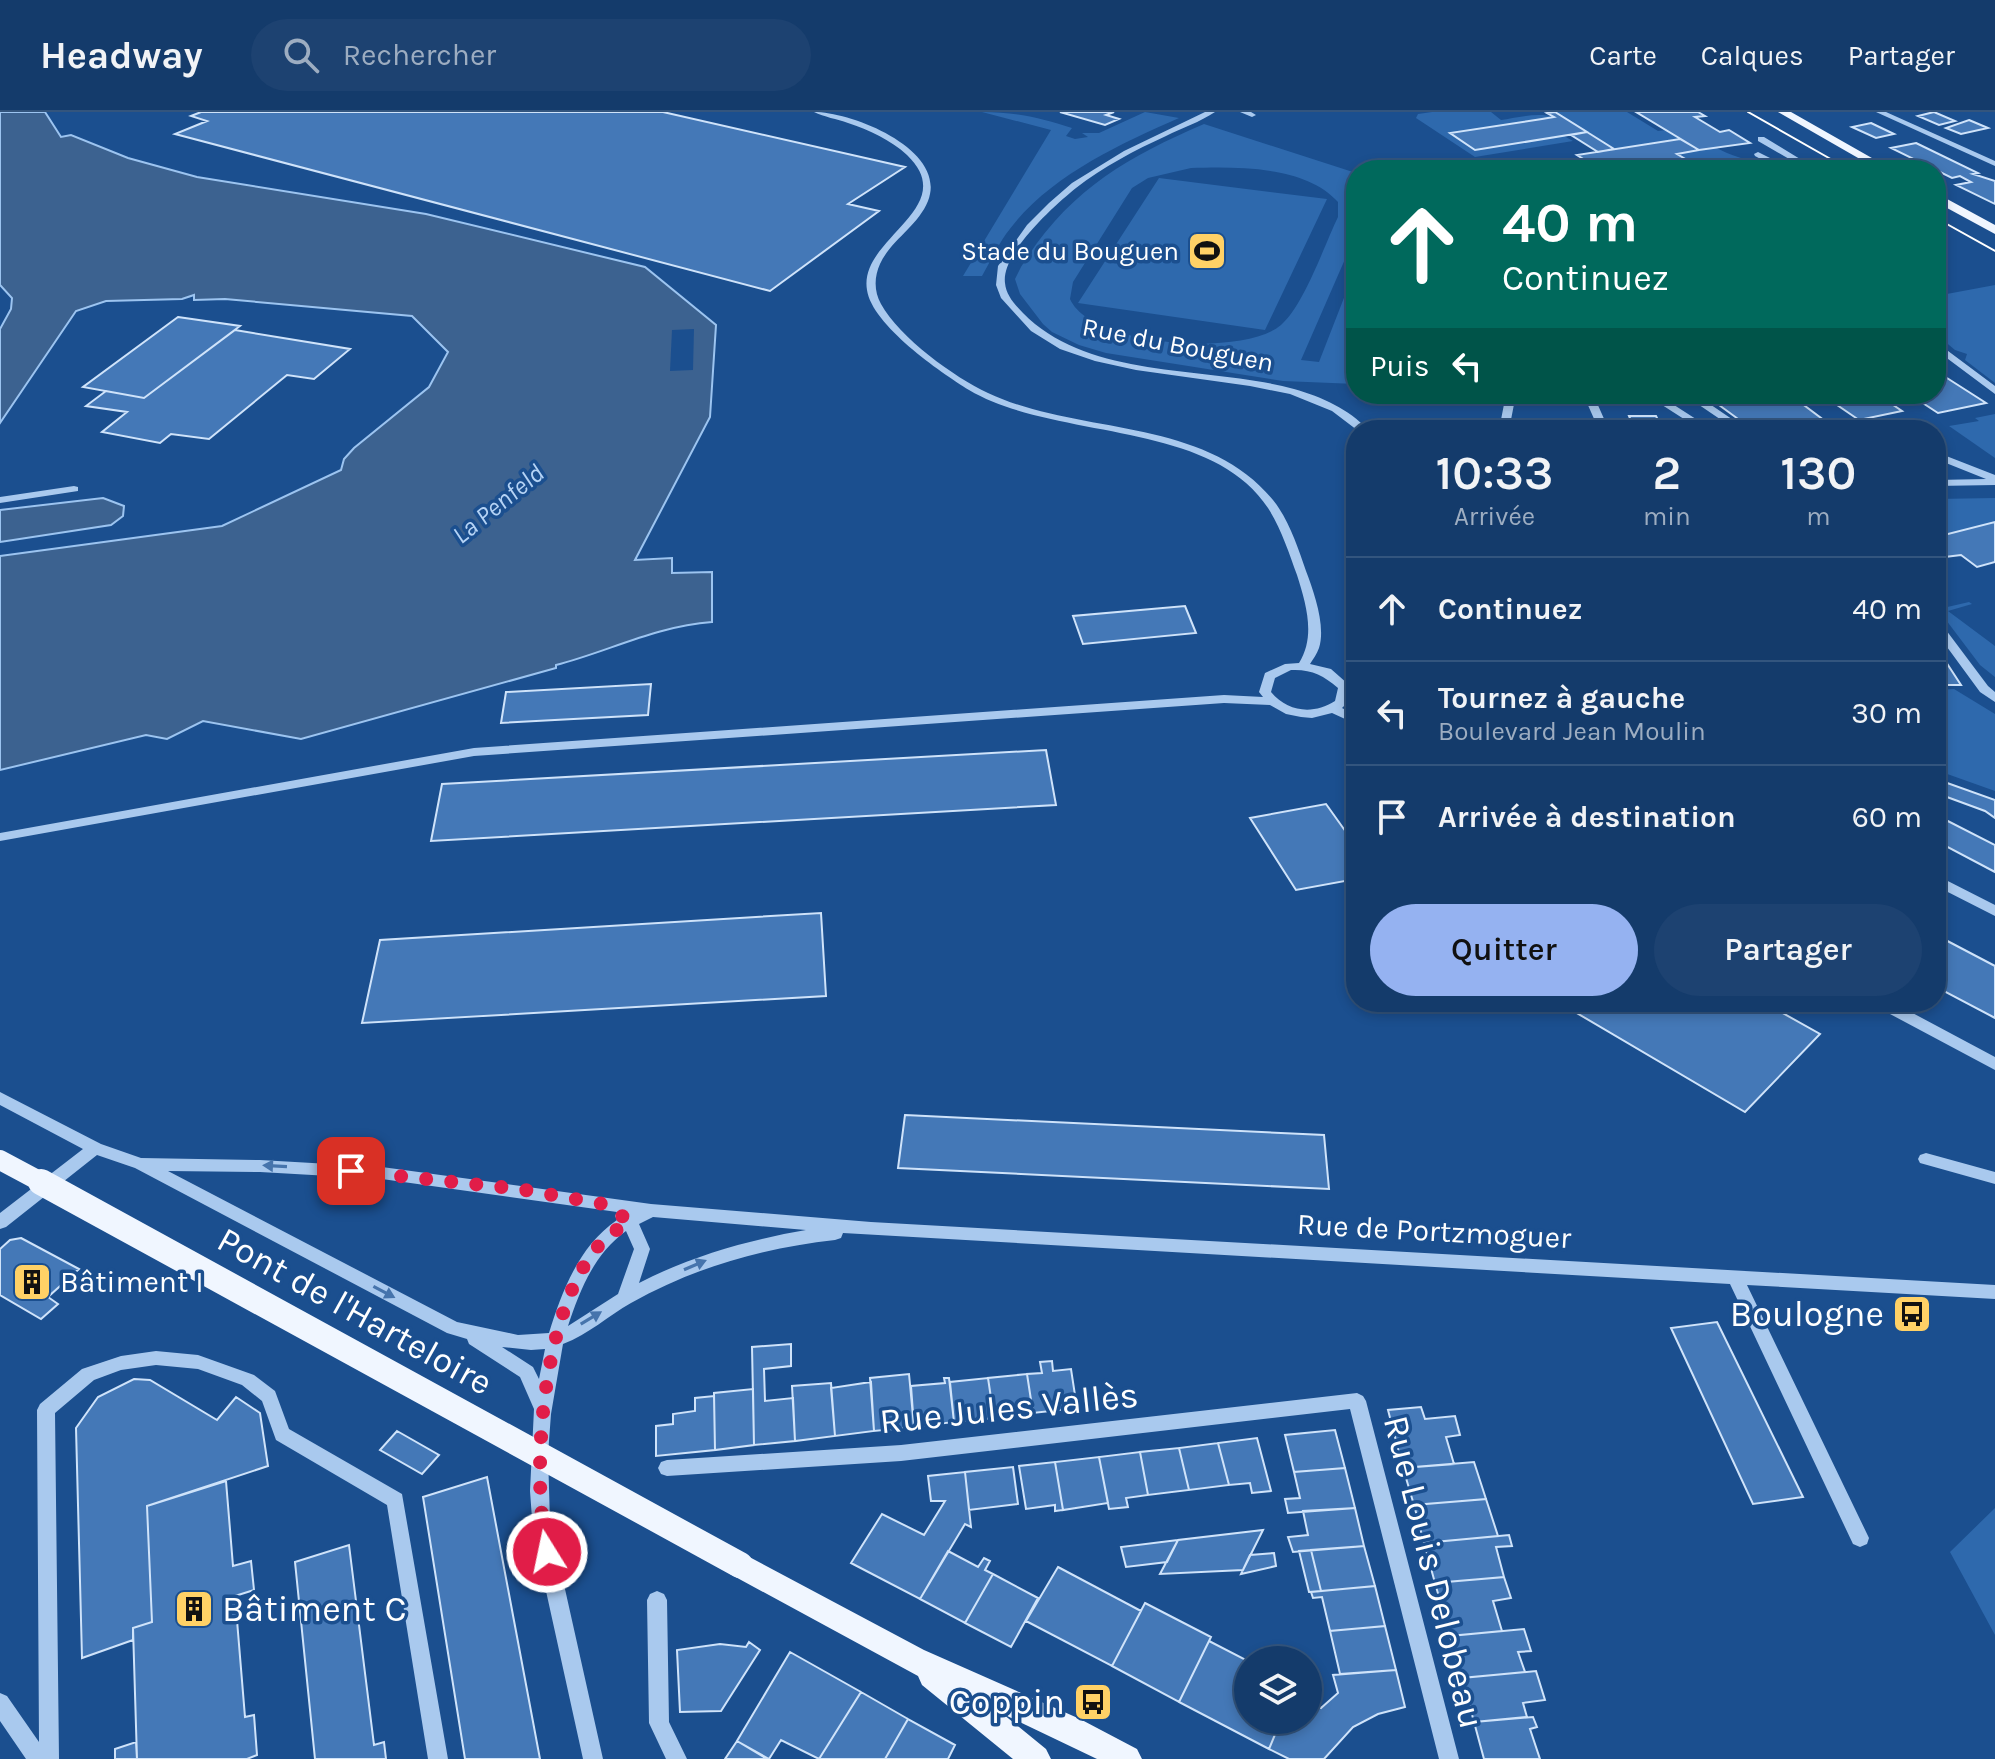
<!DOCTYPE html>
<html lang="fr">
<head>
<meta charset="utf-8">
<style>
  :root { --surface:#143b6b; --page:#1d4271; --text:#f1f3f6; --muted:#9dadc1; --line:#33557e; --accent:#95b2f1 }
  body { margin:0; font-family:Karla,sans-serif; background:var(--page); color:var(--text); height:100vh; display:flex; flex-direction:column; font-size:30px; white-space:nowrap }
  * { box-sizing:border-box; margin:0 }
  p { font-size:26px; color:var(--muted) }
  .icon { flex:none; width:44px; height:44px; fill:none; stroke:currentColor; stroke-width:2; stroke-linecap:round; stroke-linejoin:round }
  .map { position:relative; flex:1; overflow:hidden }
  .drawer { position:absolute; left:1346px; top:308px; width:600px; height:592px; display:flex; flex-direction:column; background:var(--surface); border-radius:32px; box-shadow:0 4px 12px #0003,0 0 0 2px var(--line) }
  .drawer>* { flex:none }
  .hud { position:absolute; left:1346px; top:48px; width:600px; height:244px; border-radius:32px; box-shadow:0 4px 12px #0003,0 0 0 2px var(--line); background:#00695c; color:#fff; overflow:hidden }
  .controls { position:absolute; left:1234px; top:1534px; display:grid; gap:16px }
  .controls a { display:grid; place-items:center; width:88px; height:88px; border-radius:50%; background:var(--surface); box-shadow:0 4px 12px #0003,0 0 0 2px var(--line); font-size:40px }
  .pin { position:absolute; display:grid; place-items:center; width:68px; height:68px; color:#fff; margin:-34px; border-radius:16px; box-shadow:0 4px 12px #0006 }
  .me { position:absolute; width:88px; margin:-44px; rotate:350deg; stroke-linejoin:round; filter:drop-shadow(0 0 6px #0008) }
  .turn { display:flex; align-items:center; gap:28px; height:168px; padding:0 24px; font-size:36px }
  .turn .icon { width:104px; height:104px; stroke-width:2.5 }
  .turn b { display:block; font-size:56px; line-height:68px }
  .then { display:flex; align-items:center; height:76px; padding:0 24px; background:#0003; gap:16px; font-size:30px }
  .eta { display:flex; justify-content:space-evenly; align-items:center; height:136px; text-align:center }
  .eta b { font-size:48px; font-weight:600; line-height:56px }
  .cta { display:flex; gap:16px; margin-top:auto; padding:16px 24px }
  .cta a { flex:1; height:92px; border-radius:48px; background:var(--accent); color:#111; font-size:32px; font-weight:600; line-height:92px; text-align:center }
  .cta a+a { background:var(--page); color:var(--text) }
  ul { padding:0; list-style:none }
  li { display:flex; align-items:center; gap:24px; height:104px; padding:0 24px; border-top:2px solid var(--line) }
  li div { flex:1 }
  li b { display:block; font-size:30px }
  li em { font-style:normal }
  header { display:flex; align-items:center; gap:48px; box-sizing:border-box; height:112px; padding:0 40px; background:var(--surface); border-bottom:2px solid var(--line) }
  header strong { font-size:38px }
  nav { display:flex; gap:44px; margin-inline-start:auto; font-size:28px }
  .search { width:560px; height:72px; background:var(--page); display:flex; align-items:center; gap:20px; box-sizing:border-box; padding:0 28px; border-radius:44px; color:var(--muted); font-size:30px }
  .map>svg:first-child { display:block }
</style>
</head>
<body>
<header>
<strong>Headway</strong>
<div class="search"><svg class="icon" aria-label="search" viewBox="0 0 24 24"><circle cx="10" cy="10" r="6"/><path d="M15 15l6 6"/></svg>Rechercher</div>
<nav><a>Carte</a><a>Calques</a><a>Partager</a></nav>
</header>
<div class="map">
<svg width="1995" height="1647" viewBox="0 0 1995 1647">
  <rect width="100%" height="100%" fill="#1b4f8f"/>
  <path fill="#2e69ad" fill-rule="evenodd" d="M982 0C1015 0 1041 6 1072 16L1066 24 1075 27 1088 25 1082 21H1099L1145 0 1179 6C1118 33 1047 65 1006 122 997 135 990 150 982 164H963L1051 18Z
    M1432 0H1491L1501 8C1515 6 1537 0 1554 5L1452 22 1475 38 1564 24 1573 29 1475 45 1416 6 1418 2Z
    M1555 0H1627L1658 19 1666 18 1680 27 1614 37Z
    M1204 12 1356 61V122L1301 248 1319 250 1356 155V272L1283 269 1106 241 1079 233 1052 220 1043 212 1020 182 1015 167 1021 155C1068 79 1125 46 1204 12ZM1191 56C1236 55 1305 53 1338 90V105C1324 134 1304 193 1281 213 1244 245 1091 235 1070 187L1073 170 1132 76 1148 66Z
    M1715 35C1730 44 1746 46 1761 55L1704 58 1677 42Z
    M1159 66 1327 87 1265 218 1078 191Z
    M1995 173V271L1965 248 1967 242 1955 238 1936 222V184Z
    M1995 302V346L1949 314 1979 309 1975 306Z
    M1995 386V410L1936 425V387Z
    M1969 490 1972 492 1948 499 1995 534V565L1980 553 1943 504V496Z
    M1954 577 1995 602V679L1936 658V578Z
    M1995 1396V1523L1950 1440Z"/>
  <path fill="#3c6290" stroke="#9cc4f0" stroke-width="2" d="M0 0H45L61 25 71 23 128 46 197 65 426 102 645 155 716 213 710 305 635 448 672 446V461L712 460V510C656 514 607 540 556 553V556L301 627 203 609 167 627 146 623 0 658V444L222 414 341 358 344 347 354 336 429 275 448 240 412 204 225 187 194 188V183L182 187 106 189 76 199 0 311V217L11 197 12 186 0 173Z
    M103 386 124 394 123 404 111 413 0 430V398Z"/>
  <path fill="#1b4f8f" d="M694 217 693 258 670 259 672 218Z"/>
  <path fill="#4478b7" stroke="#cfe3fa" stroke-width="2" d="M201 0H663L905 55 848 92 879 99 770 179 175 22 207 9 191 4Z
    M1060 0H1114L1106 3 1119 7 1105 13Z
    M1555 0 1587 20 1475 38 1450 21 1542 7 1554 5 1547 1Z
    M1636 0H1698L1705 4 1695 5 1720 20 1729 18 1750 31 1699 38Z
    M1934 0 1955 9 1939 13 1918 4Z
    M1969 8 1988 16 1961 22 1946 16Z
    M1871 11 1894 22 1876 26 1852 15Z
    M1587 20 1614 37 1598 40 1571 23Z
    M1680 27 1699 38 1677 42 1704 58H1601L1577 43Z
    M1916 31 1978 61 1973 62 1995 69V92L1956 73 1971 70 1960 64 1952 66 1891 36Z
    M178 205 240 214 144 286 83 275Z
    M235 218 350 237 314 267 287 263 209 327 171 322 160 331 102 320 127 300 86 294 106 279 144 286Z
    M1936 259 1986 291 1938 301 1909 282H1936Z
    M1704 282H1789L1833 315 1816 318H1769L1762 312 1749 315Z
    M1821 282H1877L1902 299 1859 308Z
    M1629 304H1656L1663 318H1635Z
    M1558 307H1581L1585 318H1553L1551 313H1561Z
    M1995 410V450L1977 455 1961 443 1936 446V425Z
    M1185 494 1196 521 1083 532 1073 504Z
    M1936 550H1946L1961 573H1936Z
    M651 572 648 603 501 611 506 580Z
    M1046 638 1056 693 431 729 442 672Z
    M1936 667 1995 688V706L1985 699 1936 681Z
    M1326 692 1356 734V767L1296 778 1250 706Z
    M1936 703 1995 733V760L1936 729Z
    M821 801 826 884 362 911 380 828Z
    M1936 823 1995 854V906L1936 875Z
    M1558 890H1763L1820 922 1745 1000Z
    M905 1003 1324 1023 1329 1077 898 1056Z
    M21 1126 79 1157 48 1185 58 1192 41 1207 0 1183V1137L10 1128Z
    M1717 1210 1803 1385 1753 1392 1671 1216Z
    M791 1232V1254L764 1257 765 1289 793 1286 795 1329 754 1333 752 1235Z
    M1052 1249 1053 1259 1071 1257 1077 1296 1033 1301 1027 1262 1042 1261 1040 1250Z
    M909 1262 914 1315 874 1319 870 1266Z
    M1027 1262 1033 1301 994 1306 988 1266Z
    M944 1266H949L954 1310 914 1315 911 1274 945 1271Z
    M988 1266 994 1306 954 1310 950 1270Z
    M134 1267 150 1268 217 1308 236 1285 260 1301 268 1354 147 1394 152 1510 133 1516V1528L82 1546 76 1316 98 1285Z
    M871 1270 874 1319 835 1324 831 1276Z
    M831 1271 835 1324 795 1329 792 1274Z
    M753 1277 754 1333 715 1338 714 1281Z
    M714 1284 715 1338 656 1344V1314L673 1312V1302L695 1299V1286Z
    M1421 1295 1425 1307 1455 1304 1460 1323 1446 1325 1454 1352 1403 1356 1388 1298Z
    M1335 1318 1345 1356 1294 1360 1285 1323Z
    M397 1319 439 1343 422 1362 380 1338Z
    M1257 1326 1271 1379 1252 1381 1250 1371 1229 1373 1218 1331Z
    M1218 1331 1229 1373 1189 1378 1179 1336Z
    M1179 1336 1189 1378 1148 1383 1140 1340Z
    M1140 1340 1148 1383 1126 1386 1128 1395 1109 1397 1099 1345Z
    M1099 1345 1108 1391 1063 1398 1055 1350Z
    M1055 1350 1063 1398 1055 1399V1393L1026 1397 1019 1354Z
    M1474 1350 1486 1387 1414 1393 1403 1356Z
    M1013 1355 1018 1392 969 1398 965 1360Z
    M1345 1356 1355 1396 1288 1401 1285 1387 1300 1386 1294 1360Z
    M965 1360 971 1415 965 1412 920 1487 851 1451 882 1402 924 1423 945 1389H931L928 1364Z
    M487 1365 540 1647H465L423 1385Z
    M226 1369 233 1454 251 1449 254 1478 235 1484 245 1605 254 1603 257 1643 247 1647H137L133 1516 152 1510 147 1394Z
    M1486 1387 1498 1424 1424 1431 1414 1393Z
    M1355 1396 1364 1434 1293 1440 1288 1425 1308 1423 1303 1399Z
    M1263 1418 1243 1458 1160 1462 1178 1428Z
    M1509 1423 1512 1434 1496 1435 1504 1465 1435 1471 1424 1431Z
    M1178 1428 1167 1450 1126 1455 1121 1435Z
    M349 1433 374 1633 384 1630 386 1647H315L295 1450Z
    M1364 1434 1375 1474 1321 1479 1311 1438Z
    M1311 1438 1321 1479 1309 1480 1299 1439Z
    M948 1439 978 1455 984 1446 990 1449 985 1458 993 1462 965 1511 920 1487Z
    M1274 1441 1276 1454 1241 1462 1250 1443Z
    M1058 1455 1141 1499 1112 1554 1026 1509Z
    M993 1462 1038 1486 1011 1535 965 1511Z
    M1504 1465 1511 1486 1493 1489 1502 1519 1450 1524 1435 1471Z
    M1375 1474 1385 1514 1330 1519 1322 1485 1313 1486 1311 1480Z
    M1145 1491 1211 1525 1179 1590 1112 1554Z
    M1385 1514 1396 1558 1340 1562 1330 1519Z
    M1524 1517 1531 1539 1518 1540 1525 1560 1462 1566 1450 1524Z
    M1209 1529 1248 1549V1608H1281L1269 1637 1179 1590Z
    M749 1530 760 1538 721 1599 680 1600 677 1538 720 1532 746 1535Z
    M790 1540 861 1580 819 1647 781 1628 769 1647 737 1629Z
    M1396 1558 1405 1595 1378 1602 1353 1615 1324 1647H1289L1269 1637 1281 1608H1308V1590L1321 1596 1338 1581 1333 1563Z
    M1536 1559 1545 1588 1523 1591 1527 1605 1474 1610 1462 1566Z
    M861 1580 908 1607 885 1647H819Z
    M1533 1605 1537 1615 1530 1617 1540 1647H1484L1474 1610Z
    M908 1607 955 1633 948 1647H885Z
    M737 1629 767 1647H725Z
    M136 1630 137 1647H115V1637Z"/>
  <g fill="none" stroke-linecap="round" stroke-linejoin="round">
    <path fill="#a9c9ee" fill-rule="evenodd" d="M814 0C853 0 948 38 928 89 918 114 891 128 880 152 874 165 874 180 881 192 900 226 954 265 988 281 1079 324 1204 304 1273 388 1289 408 1298 436 1306 459 1314 480 1326 514 1319 536 1317 542 1313 547 1310 552L1331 557 1348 572 1350 575 1347 591 1342 596 1356 603V612L1332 601 1312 606 1301 605 1286 602 1270 593 1224 591 474 644 0 729V721L474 636 1224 583 1263 585 1259 580 1265 561 1285 552 1299 551C1316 524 1306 492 1297 463 1289 441 1281 416 1268 396 1210 307 1055 329 969 278 940 260 872 213 867 178 858 126 962 96 907 43 891 28 869 18 848 11 837 7 824 5 814 0ZM1291 558C1311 557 1323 563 1338 576L1335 589C1313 603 1288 600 1271 580L1275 566Z
      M1205 0H1215C1200 10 1182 16 1166 24 1135 38 1103 55 1076 76 1055 93 1001 141 1005 171 1006 183 1015 193 1023 201 1090 269 1208 253 1294 277 1322 285 1349 297 1368 318H1357L1332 299 1290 282 1250 274 1136 258 1095 249 1060 237 1031 219 1001 186 996 173 998 154 1027 113 1049 91 1072 71 1124 39Z
      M1240 0H1251L1256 3 1252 5Z
      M1876 0H1886L1995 49V54Z
      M1758 25H1764L1818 58H1808L1758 29Z
      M1758 40 1790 56 1791 58H1781L1755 44 1754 42Z
      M1936 230 1995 274V282L1936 238Z
      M1506 282H1516L1509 318H1499Z
      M1583 282H1593L1609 318H1599Z
      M1645 282H1657L1713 318H1701Z
      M1683 282H1695L1748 318H1736Z
      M1936 340 1995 363V373L1936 374V368L1986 367 1936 347Z
      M74 374 78 375V379L0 391V385Z
      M1936 509 1940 510 1988 574 1995 580V590L1980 580 1936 520Z
      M1936 763 1995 793V804L1936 774Z
      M1873 890H1892L1995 945V958L1875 894Z
      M0 980 101 1032 141 1046 260 1048 382 1055 651 1092 871 1110 1995 1173V1187L1747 1173 1869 1426 1867 1432 1860 1435 1853 1432 1730 1172 843 1121 841 1126 835 1128C763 1136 695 1155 631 1191 608 1204 589 1222 563 1232L551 1302 548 1342 550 1410 603 1647H583L533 1420 530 1379 534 1297 520 1265 469 1232 467 1227 447 1221 135 1056 97 1043 6 1115 0 1117V1101L83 1037 0 993ZM168 1059 260 1060 382 1067 617 1100 615 1104 617 1108C579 1134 562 1179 549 1221L518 1223 457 1210ZM653 1105 806 1118C748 1128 691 1144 639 1171L650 1137 639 1112ZM626 1119 634 1137 618 1182 568 1214C580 1178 594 1142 626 1119ZM502 1235 531 1238 545 1237 539 1267 533 1255Z
      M1926 1041 1995 1060V1072L1920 1051 1918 1047 1920 1043Z
      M156 1239 198 1243 254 1263 275 1279 289 1317 402 1382 448 1647H428L387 1393 276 1328 262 1289 242 1273 198 1257 156 1253 121 1258 94 1268 55 1301 59 1647H26L0 1609V1581L7 1584 39 1630 37 1298 40 1292 82 1257 121 1244Z
      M1357 1281 1363 1284 1366 1289 1459 1647H1439L1350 1297 901 1349 667 1364 661 1362 658 1356 661 1350 667 1348 901 1333Z
      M657 1479 664 1482 667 1488 669 1610 687 1647H666L649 1611 647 1488 650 1482Z"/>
    <path fill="#f0f6ff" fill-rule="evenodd" d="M1778 0H1791L1893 58H1879Z
      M1936 81 1995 113V122L1936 90Z
      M740 1440 924 1538 1080 1607 1137 1637 1142 1647H1097L1003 1602 1046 1637 1051 1647H1013L922 1573 918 1564 730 1462 726 1453 730 1444Z"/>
    <path stroke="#fff" stroke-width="2" d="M1748 0 1850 58
      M1936 106 1995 139"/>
    <path stroke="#f0f6ff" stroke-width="20" d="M0 1048 45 1072"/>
    <path stroke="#f0f6ff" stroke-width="26" d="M41 1070 740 1453"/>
  </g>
  <defs><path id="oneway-solid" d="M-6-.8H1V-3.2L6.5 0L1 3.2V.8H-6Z" transform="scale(2)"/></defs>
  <g fill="#4674ac">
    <use href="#oneway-solid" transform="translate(275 1054) rotate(-177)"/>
    <use href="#oneway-solid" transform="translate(695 1153) rotate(-23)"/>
    <use href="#oneway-solid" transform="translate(384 1180) rotate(28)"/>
    <use href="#oneway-solid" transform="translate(591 1206) rotate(-31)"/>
  </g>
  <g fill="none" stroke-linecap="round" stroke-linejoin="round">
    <path stroke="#e11d48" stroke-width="14" stroke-dasharray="0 25.2" d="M351 1059 519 1077 603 1092 630 1109C622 1115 612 1120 605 1127 542 1188 530 1359 547 1440"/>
  </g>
  <defs>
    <g id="stadium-square" transform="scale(2)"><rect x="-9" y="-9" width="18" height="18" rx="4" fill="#ffd166" stroke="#1b4f8f"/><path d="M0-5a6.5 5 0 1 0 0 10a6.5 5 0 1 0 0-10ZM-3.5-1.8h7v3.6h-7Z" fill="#111"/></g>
    <g id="building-square" transform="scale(2)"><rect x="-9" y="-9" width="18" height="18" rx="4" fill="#ffd166" stroke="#1b4f8f"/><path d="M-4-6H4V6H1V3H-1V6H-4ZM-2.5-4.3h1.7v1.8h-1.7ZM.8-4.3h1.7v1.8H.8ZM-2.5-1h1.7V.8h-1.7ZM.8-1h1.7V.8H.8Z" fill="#111"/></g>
    <g id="bus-square" transform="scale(2)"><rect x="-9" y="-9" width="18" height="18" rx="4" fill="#ffd166" stroke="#1b4f8f"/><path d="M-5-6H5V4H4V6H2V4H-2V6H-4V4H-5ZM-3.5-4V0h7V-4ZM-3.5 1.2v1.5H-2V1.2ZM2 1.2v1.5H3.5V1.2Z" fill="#111"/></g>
  </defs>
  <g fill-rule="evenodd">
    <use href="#stadium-square" x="1207" y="139"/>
    <use href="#building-square" x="32" y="1170"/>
    <use href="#bus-square" x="1912" y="1202"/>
    <use href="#building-square" x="194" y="1497"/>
    <use href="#bus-square" x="1093" y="1590"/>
  </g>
  <g text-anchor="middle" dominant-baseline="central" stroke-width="7" stroke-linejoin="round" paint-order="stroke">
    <g font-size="26" fill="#fff" stroke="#1b4f8f" text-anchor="end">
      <text x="1179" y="139">Stade du Bouguen</text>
    </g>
    <g font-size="26" fill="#fff" stroke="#1b4f8f">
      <text transform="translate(1178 233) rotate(11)">Rue du Bouguen</text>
    </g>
    <g font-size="26" font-style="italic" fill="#b5d3f5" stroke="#1b4f8f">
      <text transform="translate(498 392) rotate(-39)">La Penfeld</text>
    </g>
    <g font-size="30" fill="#fff" stroke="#1b4f8f">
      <text transform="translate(1434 1119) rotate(3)">Rue de Portzmoguer</text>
    </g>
    <g font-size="30" fill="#fff" stroke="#1b4f8f" text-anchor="start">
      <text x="60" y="1170">Bâtiment I</text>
    </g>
    <g font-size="36" fill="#fff" stroke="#1b4f8f">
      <text transform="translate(355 1199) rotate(29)">Pont de l'Harteloire</text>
      <text transform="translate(1009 1296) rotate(-6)">Rue Jules Vallès</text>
      <text transform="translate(1434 1460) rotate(76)">Rue Louis Delobeau</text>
    </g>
    <g font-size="36" fill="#fff" stroke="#1b4f8f" text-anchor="end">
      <text x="1884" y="1202">Boulogne</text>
      <text x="222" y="1497" text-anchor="start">Bâtiment C</text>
      <text x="1065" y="1590">Coppin</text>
    </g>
  </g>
</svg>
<div class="controls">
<a><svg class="icon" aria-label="layers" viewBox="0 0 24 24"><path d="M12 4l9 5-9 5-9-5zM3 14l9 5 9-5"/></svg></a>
</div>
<div class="pin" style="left:351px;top:1059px;background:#d93025"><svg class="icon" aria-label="arrive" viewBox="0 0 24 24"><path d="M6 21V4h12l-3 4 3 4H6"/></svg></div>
<svg class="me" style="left:547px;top:1440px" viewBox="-20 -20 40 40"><circle r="17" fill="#e11d48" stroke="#fff" stroke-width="3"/><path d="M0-11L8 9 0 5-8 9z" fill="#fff"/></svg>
<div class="hud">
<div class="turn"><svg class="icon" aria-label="ahead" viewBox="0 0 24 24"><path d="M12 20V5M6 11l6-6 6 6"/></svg><div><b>40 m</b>Continuez</div></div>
<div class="then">Puis<svg class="icon" aria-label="left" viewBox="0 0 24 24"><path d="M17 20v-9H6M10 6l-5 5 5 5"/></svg></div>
</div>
<section class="drawer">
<div class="eta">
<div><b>10:33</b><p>Arrivée</p></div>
<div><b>2</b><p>min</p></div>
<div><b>130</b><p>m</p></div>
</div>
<ul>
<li><svg class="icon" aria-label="ahead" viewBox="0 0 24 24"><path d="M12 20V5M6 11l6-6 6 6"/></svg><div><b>Continuez</b></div><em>40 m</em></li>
<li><svg class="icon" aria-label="left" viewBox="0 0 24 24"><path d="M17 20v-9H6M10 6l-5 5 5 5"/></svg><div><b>Tournez à gauche</b><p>Boulevard Jean Moulin</p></div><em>30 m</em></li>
<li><svg class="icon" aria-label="arrive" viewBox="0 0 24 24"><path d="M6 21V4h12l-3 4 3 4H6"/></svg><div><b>Arrivée à destination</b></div><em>60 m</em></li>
</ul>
<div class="cta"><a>Quitter</a><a>Partager</a></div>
</section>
</div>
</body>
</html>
